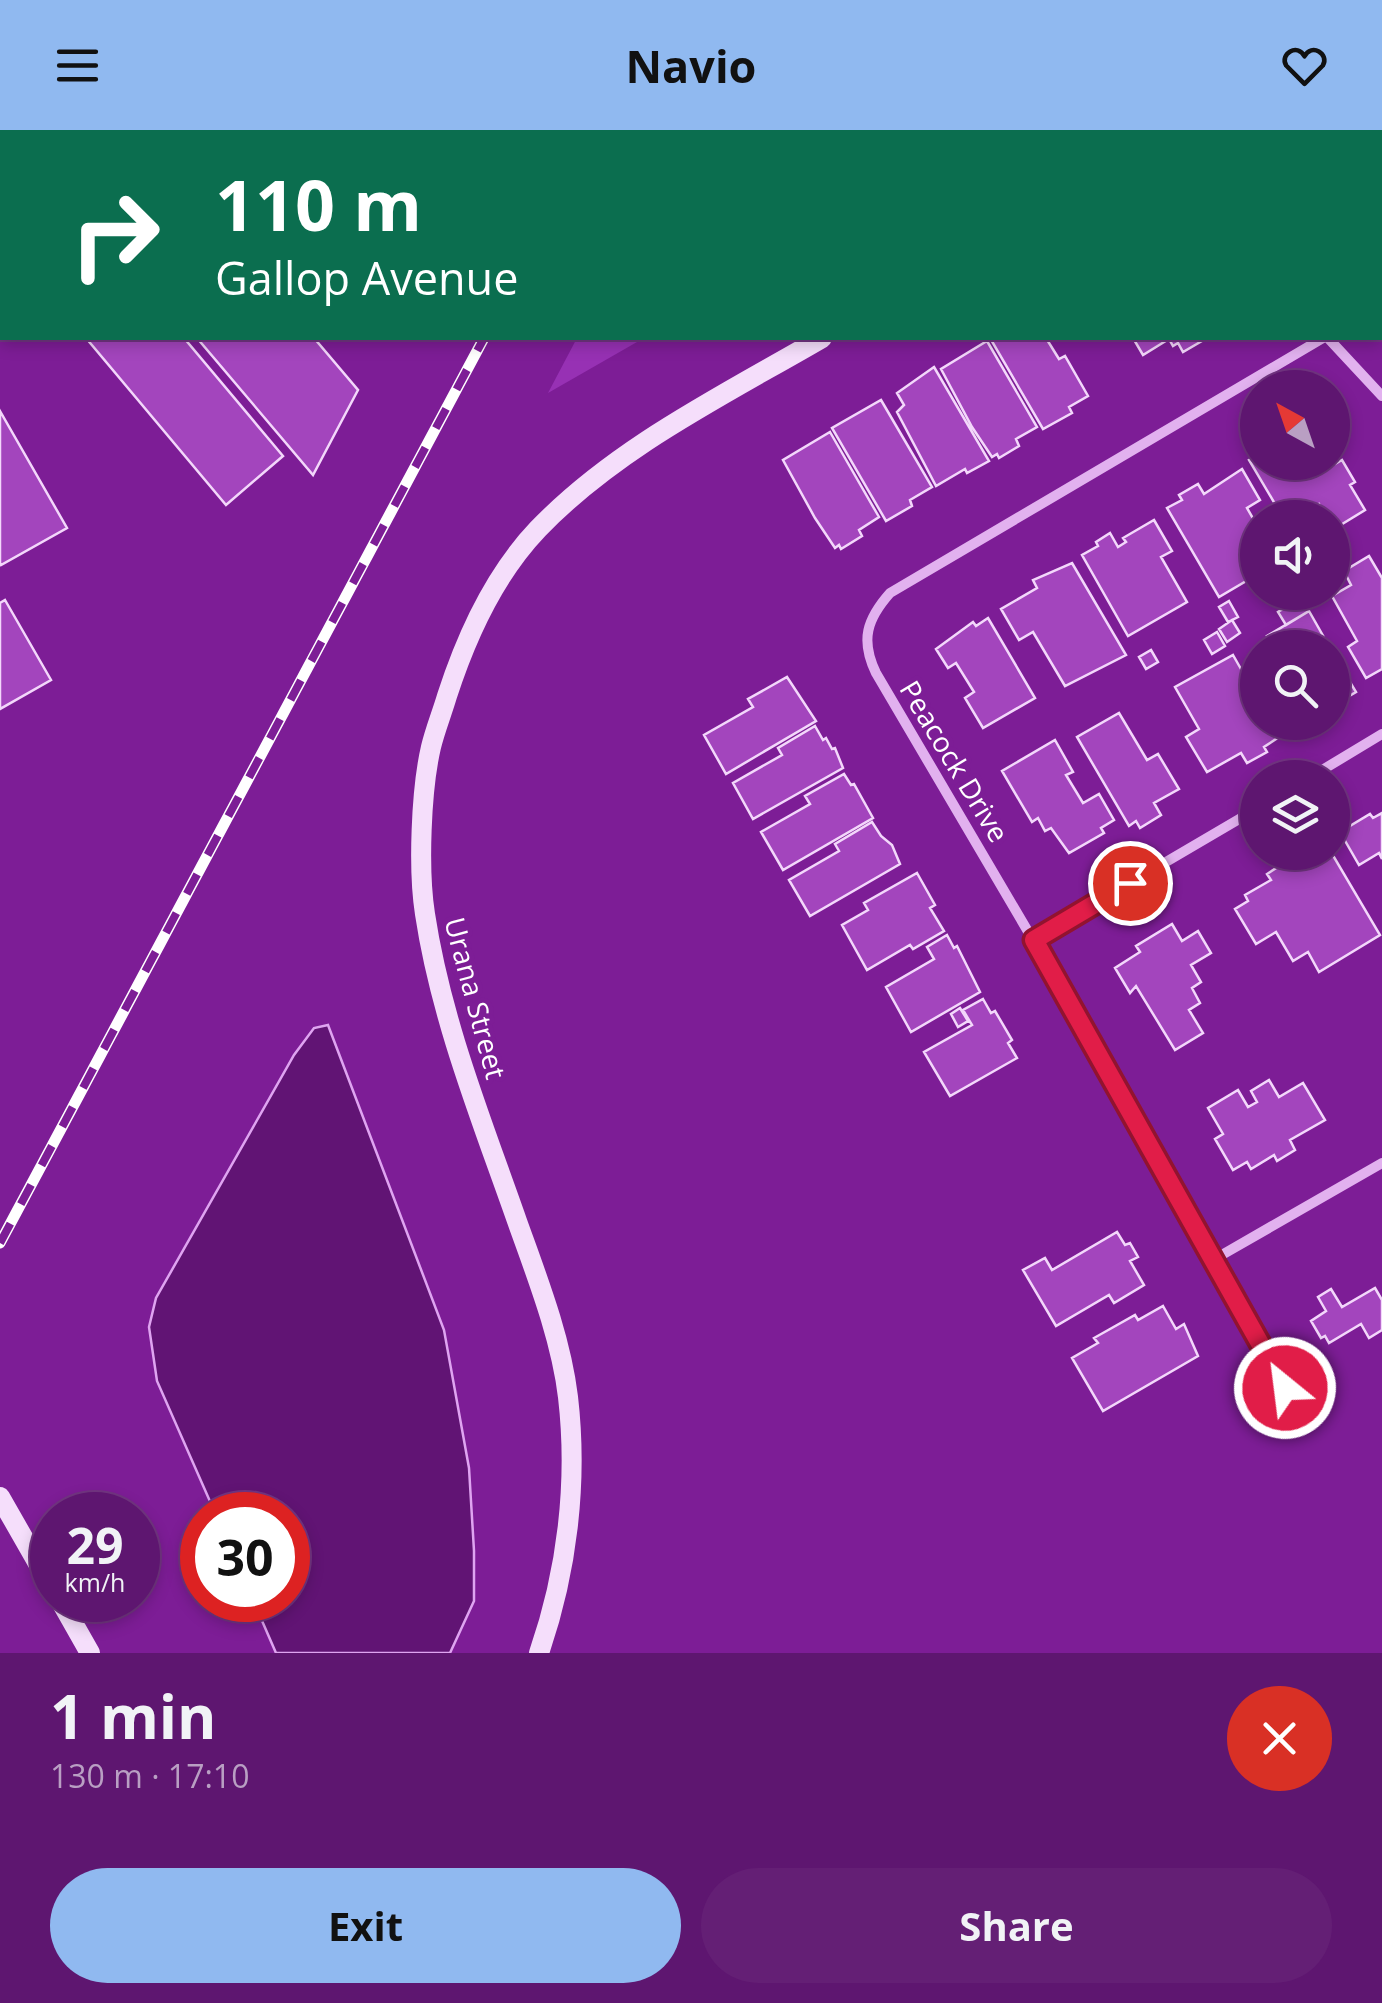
<!DOCTYPE html>
<html lang="en">
<head>
<meta charset="utf-8">
<style>
  :root { --surface:#5e1670; --page:#641f75; --text:#f1f3f6; --muted:#b99fc3; --line:#733583; --accent:#90b9f0 }
  body { margin:0; font-family:"Open Sans",sans-serif; background:var(--page); color:var(--text); height:100vh; display:flex; flex-direction:column; font-size:38px; white-space:nowrap }
  * { box-sizing:border-box; margin:0 }
  p { font-size:32px; color:var(--muted) }
  .icon { flex:none; width:55px; height:55px; fill:none; stroke:currentColor; stroke-width:2; stroke-linecap:round; stroke-linejoin:round }
  .map { position:relative; height:1523px; overflow:hidden }
  .details { display:flex; flex-direction:column; background:var(--surface); flex:1 }
  .details>* { flex:none }
  .top-card { position:absolute; left:0px; top:0px; width:1382px; height:210px; box-shadow:0 5px 15px #0003,0 0 0 2px var(--line); background:#0b6e4f; color:#fff; overflow:hidden }
  .needle { width:65px; rotate:320deg }
  .fabs { position:absolute; left:1240px; top:240px; display:grid; gap:20px }
  .fabs a { display:grid; place-items:center; width:110px; height:110px; border-radius:50%; background:var(--surface); box-shadow:0 5px 15px #0003,0 0 0 2px var(--line); font-size:50px }
  .speed { position:absolute; left:30px; top:1362px; display:flex; gap:20px; font-size:50px; font-weight:700; text-align:center }
  .speed>* { display:grid; place-content:center; width:130px; height:130px; border-radius:50%; background:var(--surface); box-shadow:0 5px 15px #0003,0 0 0 2px var(--line); line-height:1 }
  .speed small { font-size:25px; font-weight:400 }
  .speed .limit { border:15px solid #d22; background:#fff; color:#111 }
  .pin { position:absolute; display:grid; place-items:center; width:85px; height:85px; color:#fff; margin:-42px; border:5px solid #fff; border-radius:50%; box-shadow:0 2px 10px #0007 }
  .me { position:absolute; width:110px; margin:-55px; rotate:331deg; stroke-linejoin:round; filter:drop-shadow(0 0 8px #0008) }
  .turn { display:flex; align-items:center; gap:35px; height:210px; padding:0 50px; font-size:45px }
  .turn .icon { width:130px; height:130px; stroke-width:2.5 }
  .turn b { display:block; font-size:70px; line-height:85px }
  .round { display:grid; place-items:center; flex:none; width:105px; height:105px; border-radius:52px; background:var(--page) }
  .summary { display:flex; align-items:center; justify-content:space-between; height:170px; padding:0 50px }
  h1 { font-size:60px; font-weight:700; line-height:75px }
  .cta { display:flex; gap:20px; margin-top:auto; padding:20px 50px }
  .cta a { flex:1; height:115px; border-radius:60px; background:var(--accent); color:#111; font-size:40px; font-weight:700; line-height:115px; text-align:center }
  .cta a+a { background:var(--page); color:var(--text) }
  header { display:flex; justify-content:space-between; align-items:center; height:130px; padding:0 50px; background:var(--accent); color:#111; font-size:45px; font-weight:700 }
  .map>svg:first-child { display:block }
</style>
</head>
<body>
<header><svg class="icon" aria-label="menu" viewBox="0 0 24 24"><path d="M4 6h16M4 12h16M4 18h16"/></svg>Navio<svg class="icon" aria-label="heart" viewBox="0 0 24 24"><path d="M12 20l-8-8c-3-5 5-10 8-4 3-6 11-1 8 4z"/></svg></header>
<div class="map">
<svg width="1382" height="1523" viewBox="0 0 1382 1523">
  <rect width="100%" height="100%" fill="#7d1d96"/>
  <path fill="#9731b4" d="M686 0H1004L685 2Z
    M577 208H644L548 263Z"/>
  <path fill="#611474" stroke="#dfa4f1" stroke-width="2.5" d="M328 895 444 1200 469 1338 474 1421V1471L450 1523H276L253 1470H288V1385H216L157 1251 149 1197 156 1168 294 925 314 898Z"/>
  <path fill="#a345bd" stroke="#f3d7fb" stroke-width="2.5" d="M262 0H414L417 2H264Z
    M1382 81V173L1380 174V82Z
    M86 208H184L283 326 226 375Z
    M197 208H314L358 260 313 345Z
    M990 208H1046L1059 229 1065 226 1088 266 1069 277 1072 283 1043 299Z
    M1133 208H1207L1183 222 1178 213 1173 216 1169 209 1143 225Z
    M987 211 1037 297 1016 309 1019 316 999 328 997 324 992 327 972 297 941 239Z
    M934 237 989 331 967 343 965 339 936 356 897 282 904 275 897 263Z
    M881 270 932 357 910 370 912 376 886 391 832 298Z
    M0 281 67 398 1 435 0 433Z
    M830 302 879 387 859 400 862 406 841 419 839 415 835 418 815 388 783 330Z
    M1258 325V332H1331L1333 335 1342 330 1355 352 1350 355 1365 380 1334 399 1332 388H1327L1319 374 1296 388H1290L1283 376 1278 379 1249 330Z
    M1242 339 1260 370 1247 378 1258 397V444L1219 467 1167 378 1182 370 1179 365 1198 354 1204 364Z
    M1154 390 1172 421 1161 427 1187 472 1128 506 1082 425 1098 416 1096 412 1110 403 1118 417 1126 412 1123 408Z
    M1369 426 1382 448V539L1366 548 1348 517 1357 511 1332 466 1351 455 1344 441Z
    M1072 433 1126 525 1065 556 1033 502 1019 510 1001 479 1037 458 1033 450Z
    M1301 468 1309 481 1286 495 1278 482Z
    M5 470 51 550 0 579V473Z
    M1229 471 1238 487 1228 492 1219 477Z
    M1309 481 1330 518H1274L1267 506Z
    M988 488 1035 568 983 598 965 568 974 562 956 533 948 538 936 519 973 492 976 496Z
    M1232 490 1240 503 1227 512 1219 499Z
    M1217 502 1225 516 1212 524 1204 510Z
    M1151 520 1158 532 1146 539 1139 527Z
    M1332 522 1356 562 1332 576Z
    M1233 525 1258 569V592H1271L1279 607 1264 617 1267 622 1247 633 1241 623 1207 642 1186 607 1199 599 1175 557Z
    M787 547 816 591 726 644 704 605 753 577 748 569Z
    M1119 583 1147 630 1158 624 1179 659 1154 673 1161 685 1140 698 1136 691 1129 696 1077 607Z
    M815 596 823 610 826 608 832 619 835 618 843 638 753 689 733 653 782 625 778 618Z
    M1055 610 1073 642 1066 645 1083 673 1099 664 1114 690 1101 698 1104 703 1069 723 1051 698 1045 701 1038 688 1032 692 1002 641Z
    M844 644 851 655 854 654 873 688 783 740 761 702 810 674 805 666Z
    M1382 683V729L1379 723 1359 735 1340 702 1370 684 1373 688Z
    M872 692 881 706 892 715 900 734 810 786 789 750 839 721 835 714Z
    M1312 722H1331L1380 805 1319 842 1308 822 1293 831 1276 802 1256 814 1235 779 1248 771 1245 765 1271 750 1267 744 1295 726 1298 731Z
    M917 743 935 775 930 778 944 801 913 819 910 815 867 840 842 795 868 780 864 773Z
    M1172 794 1182 811 1198 801 1211 823 1191 835 1201 852 1192 858 1200 873 1189 880 1203 903 1175 920 1136 856 1130 863 1115 838 1140 822 1136 816Z
    M947 805 954 818 957 816 980 862 911 902 886 857 934 829 927 817Z
    M983 869 991 883 995 881 1012 910 1008 913 1017 928 950 966 924 922 972 895 963 880Z
    M960 878 968 891 958 897 951 884Z
    M1269 950 1279 967 1303 953 1325 990 1290 1010 1295 1020 1277 1031 1274 1025 1251 1039 1247 1032 1233 1040 1215 1009 1223 1004 1208 978 1238 960 1248 977 1257 972 1251 961Z
    M1117 1102 1125 1115 1130 1113 1138 1127 1130 1131 1144 1155 1114 1173 1109 1165 1056 1196 1023 1140 1045 1128 1052 1140Z
    M1375 1158 1382 1170V1200L1369 1208 1361 1194 1329 1213 1325 1206 1321 1208 1311 1191 1326 1181 1318 1167 1331 1159 1342 1177Z
    M1163 1176 1176 1199 1184 1194 1198 1226 1103 1281 1072 1228 1098 1213 1094 1208 1135 1185 1138 1190Z"/>
  <g fill="none" stroke-linecap="round" stroke-linejoin="round">
    <path stroke="#e2b1ef" stroke-width="10" d="M1203 0 1205 2
      M1328 208 1382 266
      M1309 648 1382 604
      M1033 810 1258 678
      M1213 1130 1382 1033
      M1285 1258 1033 810 876 543C860 510 867 489 890 463L1323 208"/>
    <path stroke="#f5defb" stroke-width="20" d="M1170 2 1174 0
      M0 1367 52 1458
      M60 1470 90 1523
      M539 1523C567 1442 578 1353 568 1267 561 1208 537 1147 517 1091 482 991 441 890 425 784 418 740 421 660 431 617 435 600 442 583 447 566 466 507 495 444 538 399 617 317 724 265 822 208"/>
    <g stroke="#fff" stroke-width="11">
      <path id="rail" d="M593 2 594 0
        M0 1113 484 208"/>
    </g>
    <use href="#rail" stroke="#7d1d96" stroke-width="8" stroke-dasharray="22" stroke-linecap="butt"/>
  </g>
  <g fill="none" stroke-linecap="round" stroke-linejoin="round">
    <g stroke="#92132f" stroke-width="25">
      <path id="route" d="M1130 753 1034 810 1285 1258"/>
    </g>
    <use href="#route" stroke="#e11d48" stroke-width="18"/>
  </g>
  <g text-anchor="middle" dominant-baseline="central" stroke-width="10" stroke-linejoin="round" paint-order="stroke">
    <g font-size="28" fill="#fff" stroke="#7d1d96">
      <text transform="translate(955 631) rotate(59)">Peacock Drive</text>
      <text transform="translate(476 868) rotate(75)">Urana Street</text>
    </g>
  </g>
</svg>
<div class="fabs">
<a><svg class="needle" viewBox="-14 -14 28 28"><path d="M0-13l5 13h-10z" fill="#e53935"/><path d="M0 13l5-13h-10z" fill="#b99fc3"/></svg></a>
<a><svg class="icon" aria-label="sound" viewBox="0 0 24 24"><path d="M4 9h4l5-4v14l-5-4H4zM17 9q2 3 0 6"/></svg></a>
<a><svg class="icon" aria-label="search" viewBox="0 0 24 24"><circle cx="10" cy="10" r="6"/><path d="M15 15l6 6"/></svg></a>
<a><svg class="icon" aria-label="layers" viewBox="0 0 24 24"><path d="M12 4l9 5-9 5-9-5zM3 14l9 5 9-5"/></svg></a>
</div>
<div class="speed"><div>29<small>km/h</small></div><div class="limit">30</div></div>
<div class="pin" style="left:1130px;top:753px;background:#d93025"><svg class="icon" aria-label="arrive" viewBox="0 0 24 24"><path d="M6 21V4h12l-3 4 3 4H6"/></svg></div>
<svg class="me" style="left:1285px;top:1258px" viewBox="-20 -20 40 40"><circle r="17" fill="#e11d48" stroke="#fff" stroke-width="3"/><path d="M0-11L8 9 0 5-8 9z" fill="#fff"/></svg>
<div class="top-card">
<div class="turn"><svg class="icon" aria-label="right" viewBox="0 0 24 24"><path d="M7 20v-9h11M14 6l5 5-5 5"/></svg><div><b>110 m</b>Gallop Avenue</div></div>
</div>
</div>
<section class="details">
<div class="summary"><div><h1>1 min</h1><p>130 m · 17:10</p></div><a class="round" style="background:#d93025;color:#fff"><svg class="icon" aria-label="close" viewBox="0 0 24 24"><path d="M6 6l12 12M18 6L6 18"/></svg></a></div>
<div class="cta"><a>Exit</a><a>Share</a></div>
</section>
</body>
</html>
